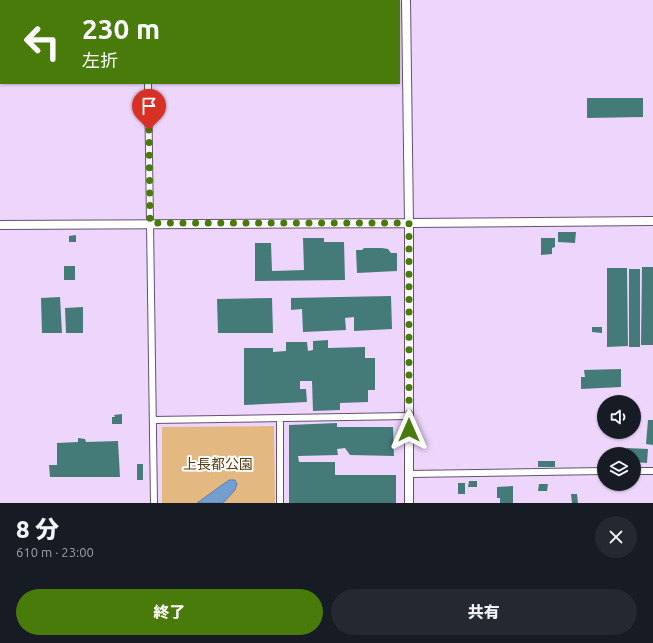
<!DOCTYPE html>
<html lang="ja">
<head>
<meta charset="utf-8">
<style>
  :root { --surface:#171b24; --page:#242831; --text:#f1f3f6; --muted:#9ea1a6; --accent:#487b0a }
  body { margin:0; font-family:Ubuntu,"Noto Sans JP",sans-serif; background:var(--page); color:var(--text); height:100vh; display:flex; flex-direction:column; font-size:15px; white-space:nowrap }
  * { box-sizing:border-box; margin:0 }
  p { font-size:13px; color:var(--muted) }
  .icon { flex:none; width:22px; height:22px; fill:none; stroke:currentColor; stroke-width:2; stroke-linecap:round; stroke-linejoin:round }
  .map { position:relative; height:503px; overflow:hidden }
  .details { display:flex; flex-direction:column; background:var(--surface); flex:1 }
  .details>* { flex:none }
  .guide { position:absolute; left:0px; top:0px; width:400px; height:84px; box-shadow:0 1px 3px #0004; background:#487b0a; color:#fff; overflow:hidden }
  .buttons { position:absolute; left:597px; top:395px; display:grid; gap:8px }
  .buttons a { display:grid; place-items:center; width:44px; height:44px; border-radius:50%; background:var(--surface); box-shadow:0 1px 3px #0004; font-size:20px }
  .pin { position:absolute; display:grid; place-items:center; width:34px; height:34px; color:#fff; margin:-41px -17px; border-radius:50% 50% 50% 0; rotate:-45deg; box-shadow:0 0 4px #0007 }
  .pin .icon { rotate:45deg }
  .me { position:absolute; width:44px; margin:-22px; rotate:0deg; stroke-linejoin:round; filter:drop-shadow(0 0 3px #0008) }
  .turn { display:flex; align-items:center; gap:14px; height:84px; padding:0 16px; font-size:18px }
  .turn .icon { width:52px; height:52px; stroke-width:2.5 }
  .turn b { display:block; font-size:28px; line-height:34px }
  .round { display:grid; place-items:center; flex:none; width:42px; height:42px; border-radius:21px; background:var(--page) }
  .headline { display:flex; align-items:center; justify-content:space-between; height:68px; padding:0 16px }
  h1 { font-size:24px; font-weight:800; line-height:30px }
  .primary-button { display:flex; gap:8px; margin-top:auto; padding:8px 16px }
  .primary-button a { flex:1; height:46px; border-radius:24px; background:var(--accent); color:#fff; font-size:16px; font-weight:800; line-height:46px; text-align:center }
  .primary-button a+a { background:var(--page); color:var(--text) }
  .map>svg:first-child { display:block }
</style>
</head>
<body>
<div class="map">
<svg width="653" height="503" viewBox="0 0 653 503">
  <rect width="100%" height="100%" fill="#edd5fc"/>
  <path fill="#e4b881" d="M274 426 275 503H162V427Z"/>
  <path fill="#729ed0" stroke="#647fa7" d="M229 480H235L237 484 235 490 223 503H197Z"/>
  <path fill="#447b79" d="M587 98H643V117L587 118Z
    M558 232H576L575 243 558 242Z
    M76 235V242H69V236Z
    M303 238H324V242H344L345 280 255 281V243H271L272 271 304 270Z
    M541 238H555V247L552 248V254L541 255Z
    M364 248H382L388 249 391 253H397V271L357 273 356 250H362Z
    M64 266H75V280H64Z
    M642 267H653V345H641Z
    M607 268H627L628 346 607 347Z
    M629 269H640V347H629Z
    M391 296 392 329 354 331V317L345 318 346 330 303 332 302 309 291 310V298Z
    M60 297 62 333H42L41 298Z
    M272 298 273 333H218L217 299Z
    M83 307V333H66L65 308Z
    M592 327H602V333L592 332Z
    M328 340V348L365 347V358H375V390H368V402L340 403V410L313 411 312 381H300V389H306L307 402 244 405V348H273V352L286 351V342H307L308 351 313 350V341Z
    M621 369V387L581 389V377H585L584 370Z
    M122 414V424H112V417H115L114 415Z
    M648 420H653V445L646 444Z
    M337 423V427H393L394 456 350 455 345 448 337 449 338 455 298 456 299 462H335V475H396V503H289V425Z
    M78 438 85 439 86 442 118 441 120 477H50L49 465H57V443L78 442Z
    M627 448 648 449 647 463 634 462V454H627Z
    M538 461H555V467H538Z
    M137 464H143V480H137Z
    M469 481H477V487H468Z
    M458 483H465V494H458Z
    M539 484H548L547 491H538Z
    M513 486V503H500V498H497V487Z
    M571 494H577L578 503H572Z"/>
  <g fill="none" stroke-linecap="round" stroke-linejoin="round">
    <g stroke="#655172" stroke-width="8">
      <path id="minor" d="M148 0V1
        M148 83 154 503
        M280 418V503
        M153 420 409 416
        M634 471H653
        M409 474 604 471"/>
    </g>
    <g stroke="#655172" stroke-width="10">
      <path id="tertiary" d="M406 0 409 223V503
        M0 225 409 223 653 221"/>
    </g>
    <use href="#minor" stroke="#fff" stroke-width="6"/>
    <use href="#tertiary" stroke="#fff" stroke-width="8"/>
  </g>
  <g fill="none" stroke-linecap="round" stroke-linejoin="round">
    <path stroke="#487b0a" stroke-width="7" stroke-dasharray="0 12.6" d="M149 130 150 223H409V430"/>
  </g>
  <g text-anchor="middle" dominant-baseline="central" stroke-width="4" stroke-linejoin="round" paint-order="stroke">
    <g font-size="14" fill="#57390d" stroke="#fff">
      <text x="218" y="464">上長都公園</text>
    </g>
  </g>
</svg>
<div class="buttons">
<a><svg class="icon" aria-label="sound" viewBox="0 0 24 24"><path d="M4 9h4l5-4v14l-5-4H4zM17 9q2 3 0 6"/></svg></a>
<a><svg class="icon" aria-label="layers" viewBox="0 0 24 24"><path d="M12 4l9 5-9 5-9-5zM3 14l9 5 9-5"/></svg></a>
</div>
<div class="pin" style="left:149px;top:130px;background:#d93025"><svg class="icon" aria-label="arrive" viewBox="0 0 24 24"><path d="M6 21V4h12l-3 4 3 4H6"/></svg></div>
<svg class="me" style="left:409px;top:430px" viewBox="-20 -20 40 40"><path d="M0-17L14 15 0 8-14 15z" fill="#487b0a" stroke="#fff" stroke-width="4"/></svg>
<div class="guide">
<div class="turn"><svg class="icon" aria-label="left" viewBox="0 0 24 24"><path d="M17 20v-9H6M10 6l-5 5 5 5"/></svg><div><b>230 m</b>左折</div></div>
</div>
</div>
<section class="details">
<div class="headline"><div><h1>8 分</h1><p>610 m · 23:00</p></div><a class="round"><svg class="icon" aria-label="close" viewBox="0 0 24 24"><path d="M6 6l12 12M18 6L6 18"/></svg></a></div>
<div class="primary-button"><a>終了</a><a>共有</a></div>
</section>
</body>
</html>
